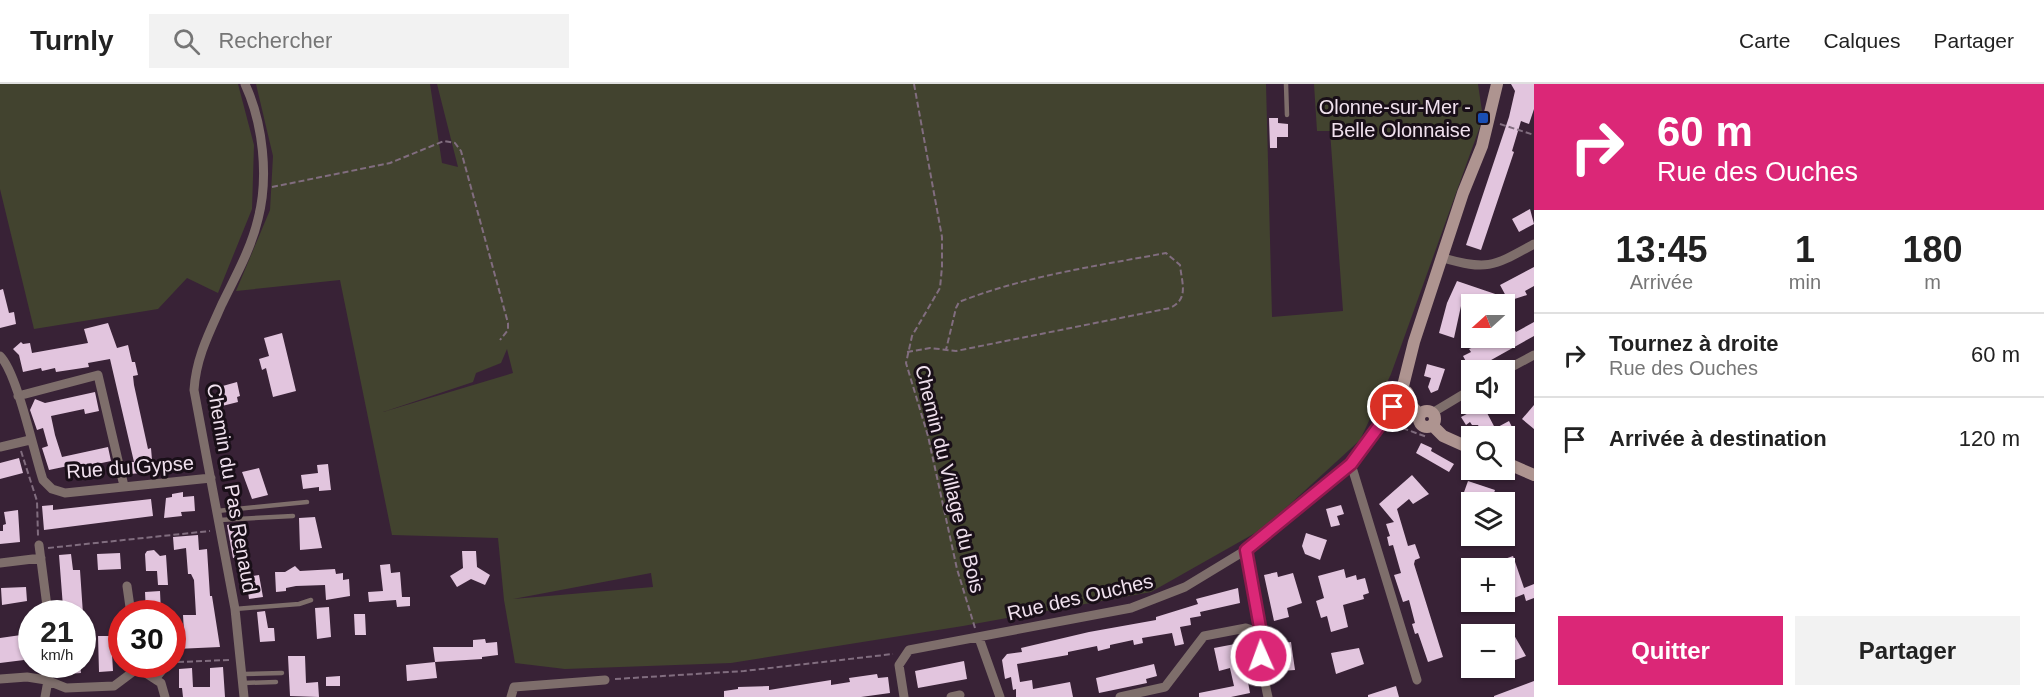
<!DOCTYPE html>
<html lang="fr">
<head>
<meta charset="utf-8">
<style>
  :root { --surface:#fff; --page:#f2f2f2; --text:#222; --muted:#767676; --line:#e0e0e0; --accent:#db2777 }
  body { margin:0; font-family:Arial,sans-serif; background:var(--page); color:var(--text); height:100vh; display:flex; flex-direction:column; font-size:22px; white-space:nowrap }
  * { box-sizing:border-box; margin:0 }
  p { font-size:20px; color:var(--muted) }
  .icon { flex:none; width:33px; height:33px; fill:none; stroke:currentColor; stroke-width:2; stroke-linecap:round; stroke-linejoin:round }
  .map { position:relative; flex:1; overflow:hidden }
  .side { display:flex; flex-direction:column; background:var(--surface); width:510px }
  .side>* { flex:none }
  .guide { background:#db2777; color:#fff; overflow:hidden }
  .needle { width:39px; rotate:249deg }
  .tools { position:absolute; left:1461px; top:210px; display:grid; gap:12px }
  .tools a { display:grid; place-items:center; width:54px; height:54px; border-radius:0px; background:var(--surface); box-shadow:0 2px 4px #0004; font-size:30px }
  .speed { position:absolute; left:18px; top:516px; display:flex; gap:12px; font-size:30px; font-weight:700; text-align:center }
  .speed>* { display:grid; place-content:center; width:78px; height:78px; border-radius:50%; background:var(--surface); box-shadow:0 2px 4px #0004; line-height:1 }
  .speed small { font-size:15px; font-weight:400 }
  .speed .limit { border:9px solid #d22; background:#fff; color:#111 }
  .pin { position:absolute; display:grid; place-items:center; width:51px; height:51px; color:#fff; margin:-26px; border:3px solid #fff; border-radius:50%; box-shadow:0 2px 6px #0007 }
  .me { position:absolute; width:66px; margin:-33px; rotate:358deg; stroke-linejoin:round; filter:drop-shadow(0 0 4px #0008) }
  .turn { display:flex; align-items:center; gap:21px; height:126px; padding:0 24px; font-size:27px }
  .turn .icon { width:78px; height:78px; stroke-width:2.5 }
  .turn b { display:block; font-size:42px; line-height:51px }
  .eta { display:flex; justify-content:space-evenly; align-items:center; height:102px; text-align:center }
  .eta b { font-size:36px; font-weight:600; line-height:42px }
  .primary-button { display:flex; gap:12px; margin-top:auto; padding:12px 24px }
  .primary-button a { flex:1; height:69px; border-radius:0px; background:var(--accent); color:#fff; font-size:24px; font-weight:600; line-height:69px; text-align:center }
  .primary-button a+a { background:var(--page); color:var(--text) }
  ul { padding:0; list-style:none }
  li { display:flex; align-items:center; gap:18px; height:84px; padding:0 24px; border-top:2px solid var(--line) }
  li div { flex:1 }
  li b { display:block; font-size:22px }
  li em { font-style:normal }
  header { display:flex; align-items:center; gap:36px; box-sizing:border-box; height:84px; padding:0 30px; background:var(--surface); border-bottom:2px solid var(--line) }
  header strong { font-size:28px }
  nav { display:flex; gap:33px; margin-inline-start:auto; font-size:21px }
  .search { width:420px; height:54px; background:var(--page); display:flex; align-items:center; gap:15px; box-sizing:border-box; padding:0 21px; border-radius:0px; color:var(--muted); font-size:22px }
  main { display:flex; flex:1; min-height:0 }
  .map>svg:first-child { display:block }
</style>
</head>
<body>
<header>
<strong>Turnly</strong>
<div class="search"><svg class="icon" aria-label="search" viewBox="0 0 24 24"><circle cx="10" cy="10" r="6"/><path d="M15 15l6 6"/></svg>Rechercher</div>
<nav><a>Carte</a><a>Calques</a><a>Partager</a></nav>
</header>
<main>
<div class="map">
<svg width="1534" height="613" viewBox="0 0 1534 613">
  <rect width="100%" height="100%" fill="#382236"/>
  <path fill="#42432f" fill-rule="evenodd" d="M0 0H238L254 61 252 125 218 209 187 194 158 225 34 245 0 105Z
    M256 0H430L442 79 458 83 437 0H1266L1272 233 1343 227 1330 47H1317L1314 0H1478L1483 34 1391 290 1360 356 1264 444 1151 508 963 542 731 579 565 585 515 579 504 516 498 454 392 451 340 196 236 207 270 126 273 72ZM507 265 513 289 383 328 473 298 476 289 501 279ZM651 489 653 503 513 515Z"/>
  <path fill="#e2c5de" d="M1511 0H1534V25L1529 40 1521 37 1512 67 1514 68 1481 166 1466 161 1509 33 1515 7Z
    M1269 34H1278V39L1288 40V53H1277V64H1270Z
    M1530 125 1534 140 1519 148 1512 135Z
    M1534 183V202L1525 207 1527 211 1499 220H1480L1468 217 1466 223 1461 222 1454 254 1439 249 1447 219 1457 197 1507 214 1500 201Z
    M3 205 9 229 14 228 16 240 0 244V206Z
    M1534 238V252L1484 280 1469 283 1463 272 1471 268 1469 265 1494 254H1504V248L1513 243 1516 248Z
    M108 239 117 264 128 261 132 278H135L138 291 133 292 134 301 148 365 151 364 153 388 130 390 128 378H134L110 275 88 279 89 283 76 285 56 288 55 284 42 287 41 284 23 288 19 271 13 265 21 258 23 260 30 259 32 269 88 259 84 245Z
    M282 249 296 307 273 313 266 284 262 286 259 275 269 272 264 254Z
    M1427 280 1445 285 1438 306 1431 309 1428 303 1431 294 1424 292Z
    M237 298 240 312 237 313 238 318 222 322 219 303Z
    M95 308 99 327 85 330 84 325 51 332 55 351 62 373 108 363 111 377 69 386 68 382 49 386 42 364 48 362 43 344 37 346 30 326 35 315 45 319Z
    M1534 321V345L1522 335Z
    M1480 323 1483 329 1486 327 1495 344 1483 351 1478 341H1472L1470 338 1466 341 1461 333Z
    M1509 337 1514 347 1504 352H1481Z
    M1421 359 1432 364 1431 367 1454 380 1449 388 1416 369Z
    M19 374 23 389 0 395V379Z
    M328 380 331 406 319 407V403L303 405 301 391 318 389 317 381Z
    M259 384 268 411 252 415 242 388Z
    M1412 391 1429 410 1413 420 1409 415 1397 425 1408 462 1415 460 1420 474 1415 476 1414 480 1443 573 1428 578 1418 549 1415 550 1412 540 1415 539 1409 516 1403 518 1394 491 1401 489 1393 461 1389 462 1387 453 1390 452 1386 440 1394 438 1379 420Z
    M1468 397 1495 406 1491 418 1463 411Z
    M183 408V413L194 412 195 427 181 428 182 432 164 434 166 414 172 413V410Z
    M151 415 153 432 44 446 42 422 53 421V426Z
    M1341 421 1344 430 1337 432 1340 441 1331 443 1326 425Z
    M18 426 20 458 0 460V447H3V441L6 440 4 428Z
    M315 433 322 464 300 466 299 434Z
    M238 439 244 472 233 474 227 441Z
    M1306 449 1327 456 1320 476 1305 470 1302 462Z
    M198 451 199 466 207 465 210 512H212L220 563 176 565V562H172V549L184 548 183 531H196L194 496 191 490H188L186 464 174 466 173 453Z
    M154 466 160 472 166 471 168 501H158L157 487H146L145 470 147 467Z
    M462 467H476L477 483 490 491 485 501 471 495 457 503 450 492 463 484Z
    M120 469 121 485 98 486 97 470Z
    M71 470 73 486H80L83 530H68L66 523H63L59 471Z
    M1513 472 1524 504 1534 500V514L1526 517 1524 510 1514 514 1504 492V484H1502L1499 477Z
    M390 480 391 489 400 488 402 513H410V522L397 523 396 516 369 518 368 508 383 507 380 481Z
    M295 482 300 487 335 485 336 490 343 489V496L349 495 350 512 326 516 325 501 296 502 286 504V507L276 508 275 488H285Z
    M1344 485 1346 494 1356 491 1357 496 1365 494 1369 509 1363 511 1364 515 1343 521 1348 543 1331 548 1327 532 1321 534 1316 517 1324 514 1318 492Z
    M1277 488 1278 493 1293 489 1302 519 1287 524 1289 533 1274 537 1264 491Z
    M259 491 263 513 249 515 246 493Z
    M26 503 27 517 2 521 1 504Z
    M1238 504 1240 519 1200 528 1201 532 1190 534 1191 541 1180 543 1184 560 1175 562 1172 549 1142 554 1143 559 1134 561 1133 556 1110 561V564L1098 567 1097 562 1068 568V571L1017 580 1020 598 1032 596 1033 605 1070 598 1073 613H1016V605L1013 606 1011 593 1005 595 1002 576 1007 570 1022 568 1021 564 1089 548 1156 536V533L1198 520 1196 515Z
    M160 507 161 530H146L145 508Z
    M329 523 331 553 317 555 315 524Z
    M265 527 268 544H274L275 557 260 558 257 528Z
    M354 530H365L366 551H355Z
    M21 551 24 576 0 579V554Z
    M1514 551 1526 572 1510 578 1504 564V554Z
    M98 552H111L113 587 99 588Z
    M485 555 486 559 497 558 498 571 482 573V575L435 578 433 563H473V556Z
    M1291 558 1295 586 1281 587 1277 560Z
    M1235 560 1240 582 1245 581 1250 609 1231 613H1199V609L1234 602 1230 584 1219 587 1214 564Z
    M1359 564 1364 580 1336 590 1331 569Z
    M288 572H305L306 599 318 598 319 613 290 612Z
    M964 577 967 595 918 604 915 587Z
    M435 578 437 594 407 597 406 581Z
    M66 580H80L81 589 67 590Z
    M1154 580 1157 592 1146 595 1147 599 1099 609 1096 594Z
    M223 583 225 613H183L182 604H179V585L192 584 193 603H210V584Z
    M877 590 878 594 888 593 890 609 861 613H724V607L738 605V603L769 602V606L831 596V601L850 598 849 594Z
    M340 592V602H326V593Z
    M1534 597V613H1494V612Z
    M1396 602 1399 613H1368V611Z"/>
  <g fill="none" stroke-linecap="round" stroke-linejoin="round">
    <path stroke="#816d7f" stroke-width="2" stroke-dasharray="6 3" stroke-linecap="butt" d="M914 0 942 153V183L940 204 912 252 906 279 928 352 957 485 975 544
      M1500 40 1534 51
      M272 103 390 79 444 57 455 59 461 67 508 239V246L500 256
      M907 268 930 264 956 267 1170 224C1189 215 1182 200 1180 181L1166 169C1096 182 1025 192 959 218L956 224 946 266
      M1394 341 1427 353
      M21 367 37 417 38 452
      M48 464 210 447
      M178 578 229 576
      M615 595 744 587 893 570"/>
    <path stroke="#7e6e6b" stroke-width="4.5" d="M1286 0 1287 31
      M217 427 307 418
      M219 436 293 432
      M235 525 299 520 311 516
      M243 590 282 589
      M157 596 170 580
      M243 599 276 598"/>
    <path stroke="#7e6e6b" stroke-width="9" d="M1443 174C1488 187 1494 182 1534 160
      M0 272C17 288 34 369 43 396L52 405 65 409 211 394
      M1504 287 1534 271
      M18 312 98 291 124 402
      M1432 329 1472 305
      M0 363 30 356
      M1351 380 1417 596
      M39 461 48 530
      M1246 466C1263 514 1256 565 1268 613
      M0 479 41 474
      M127 502 131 530
      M979 554 1000 613
      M0 595 27 593 46 596 66 604 114 602 138 584 161 599 165 613
      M45 613 51 580
      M244 613 235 525 194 306C196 274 209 249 222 220 235 193 251 165 258 135 269 93 263 39 245 0
      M511 613 514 603 605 596
      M904 613 899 581 909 566 1131 524 1185 503 1246 466 1351 380 1395 320
      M951 613 960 611
      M1120 613 1165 603 1204 552 1246 544 1261 549"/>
    <path stroke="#ae9490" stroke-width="12" d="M1402 306 1414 258 1463 109 1482 62 1497 0
      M1409 319 1402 323 1394 317V311L1399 307 1407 308 1410 314 1409 319 1420 331
      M1419 335a8 8 0 1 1 16 0a8 8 0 1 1-16 0Z
      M1432 341 1443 352 1472 365
      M1504 378 1534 391"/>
  </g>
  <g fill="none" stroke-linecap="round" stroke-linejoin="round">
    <g stroke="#8e194d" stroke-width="15">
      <path id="route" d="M1261 572V549L1246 466 1351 380 1393 323"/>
    </g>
    <use href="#route" stroke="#db2777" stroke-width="10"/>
  </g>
  <rect fill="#1a4fb4" stroke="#190f18" stroke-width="2" x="1477" y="28" width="12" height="12" rx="3"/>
  <g text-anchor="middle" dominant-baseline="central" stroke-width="6" stroke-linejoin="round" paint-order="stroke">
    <g font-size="20" fill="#f0e1ee" stroke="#190f18" text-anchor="end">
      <text x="1471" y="23">Olonne-sur-Mer -<tspan x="1471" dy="23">Belle Olonnaise</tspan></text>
    </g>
    <g font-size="20" fill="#f0e1ee" stroke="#190f18">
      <text transform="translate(130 383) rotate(-4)">Rue du Gypse</text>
      <text transform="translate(950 395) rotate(76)">Chemin du Village du Bois</text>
      <text transform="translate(232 404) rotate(80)">Chemin du Pas Renaud</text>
      <text transform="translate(1080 513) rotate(-13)">Rue des Ouches</text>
    </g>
  </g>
</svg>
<div class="tools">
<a><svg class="needle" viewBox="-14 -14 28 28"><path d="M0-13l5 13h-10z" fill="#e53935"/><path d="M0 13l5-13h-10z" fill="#767676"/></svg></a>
<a><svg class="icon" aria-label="sound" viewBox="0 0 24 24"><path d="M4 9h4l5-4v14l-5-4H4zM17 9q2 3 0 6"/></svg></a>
<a><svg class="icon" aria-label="search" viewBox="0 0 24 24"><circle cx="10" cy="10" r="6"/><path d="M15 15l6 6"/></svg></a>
<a><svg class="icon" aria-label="layers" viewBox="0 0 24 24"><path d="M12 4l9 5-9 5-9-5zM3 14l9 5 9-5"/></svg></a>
<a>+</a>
<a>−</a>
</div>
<div class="speed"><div>21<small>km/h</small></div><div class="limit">30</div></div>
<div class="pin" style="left:1393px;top:323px;background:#d93025"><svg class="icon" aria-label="arrive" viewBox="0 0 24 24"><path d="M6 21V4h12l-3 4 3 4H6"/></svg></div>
<svg class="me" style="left:1261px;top:572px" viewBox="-20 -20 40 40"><circle r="17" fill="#db2777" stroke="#fff" stroke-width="3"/><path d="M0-11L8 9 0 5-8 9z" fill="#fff"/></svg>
</div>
<section class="side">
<div class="guide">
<div class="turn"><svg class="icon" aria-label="right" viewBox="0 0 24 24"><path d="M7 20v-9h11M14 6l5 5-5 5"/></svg><div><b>60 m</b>Rue des Ouches</div></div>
</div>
<div class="eta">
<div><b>13:45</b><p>Arrivée</p></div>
<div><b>1</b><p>min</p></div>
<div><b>180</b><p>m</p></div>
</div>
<ul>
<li><svg class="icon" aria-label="right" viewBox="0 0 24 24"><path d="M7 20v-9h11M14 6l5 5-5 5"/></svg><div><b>Tournez à droite</b><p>Rue des Ouches</p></div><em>60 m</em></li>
<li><svg class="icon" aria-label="arrive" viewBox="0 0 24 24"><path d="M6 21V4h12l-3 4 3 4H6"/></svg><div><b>Arrivée à destination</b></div><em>120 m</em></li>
</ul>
<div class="primary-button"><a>Quitter</a><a>Partager</a></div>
</section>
</main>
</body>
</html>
